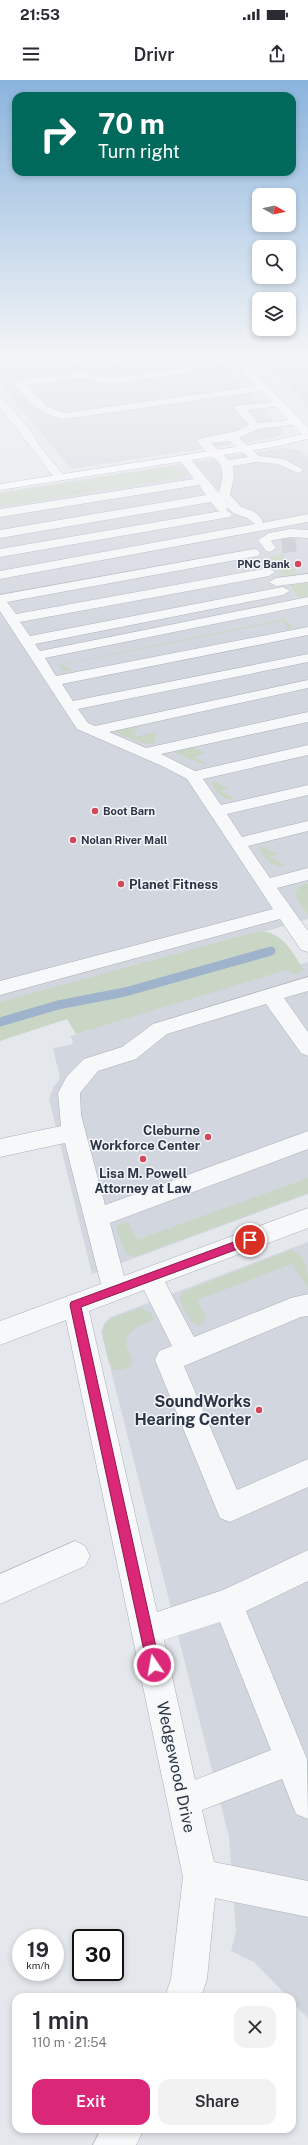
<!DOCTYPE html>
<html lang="en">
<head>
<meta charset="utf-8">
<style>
  :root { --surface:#fff; --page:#f2f2f3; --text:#2b2b33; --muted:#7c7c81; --accent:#db2777 }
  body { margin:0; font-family:"Public Sans",sans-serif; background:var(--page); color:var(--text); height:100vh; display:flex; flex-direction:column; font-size:15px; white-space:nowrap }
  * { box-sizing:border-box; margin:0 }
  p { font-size:13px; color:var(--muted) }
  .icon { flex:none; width:22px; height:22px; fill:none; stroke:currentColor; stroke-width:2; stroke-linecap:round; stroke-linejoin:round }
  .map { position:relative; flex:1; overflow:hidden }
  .drawer { position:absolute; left:12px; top:1913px; width:284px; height:140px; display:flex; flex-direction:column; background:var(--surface); border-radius:12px; box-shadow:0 2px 6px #0003 }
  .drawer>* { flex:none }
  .banner { position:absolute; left:12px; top:12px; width:284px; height:84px; border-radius:12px; box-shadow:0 2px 6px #0003; background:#00695c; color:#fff; overflow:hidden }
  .needle { width:26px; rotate:98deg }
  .buttons { position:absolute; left:252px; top:108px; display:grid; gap:8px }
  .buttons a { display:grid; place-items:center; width:44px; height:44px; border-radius:8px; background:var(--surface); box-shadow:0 2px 6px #0003; font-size:20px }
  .speed { position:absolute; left:12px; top:1849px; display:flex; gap:8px; font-size:20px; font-weight:700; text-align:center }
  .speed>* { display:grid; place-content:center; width:52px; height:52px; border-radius:50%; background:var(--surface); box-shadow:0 2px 6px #0003; line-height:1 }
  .speed small { font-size:10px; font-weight:400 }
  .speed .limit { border:2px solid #111; border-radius:6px; background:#fff; color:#111 }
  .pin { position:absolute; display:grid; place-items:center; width:34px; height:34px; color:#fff; margin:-17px; border:2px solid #fff; border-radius:50%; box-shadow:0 1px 4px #0007 }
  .me { position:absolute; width:44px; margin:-22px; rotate:348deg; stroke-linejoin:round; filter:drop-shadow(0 0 3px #0008) }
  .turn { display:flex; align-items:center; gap:14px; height:84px; padding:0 20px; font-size:18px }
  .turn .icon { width:52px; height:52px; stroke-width:2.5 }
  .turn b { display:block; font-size:28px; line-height:34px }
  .round { display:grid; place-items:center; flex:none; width:42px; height:42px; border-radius:12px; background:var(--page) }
  .summary { display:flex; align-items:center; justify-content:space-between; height:68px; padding:0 20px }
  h1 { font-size:24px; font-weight:600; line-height:30px }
  .primary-button { display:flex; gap:8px; margin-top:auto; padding:8px 20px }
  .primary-button a { flex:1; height:46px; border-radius:12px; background:var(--accent); color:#fff; font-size:16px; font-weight:600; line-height:46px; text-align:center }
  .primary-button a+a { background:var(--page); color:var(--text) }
  .status { display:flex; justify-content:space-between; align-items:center; height:28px; padding:0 20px; background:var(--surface); direction:ltr }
  .status svg { height:11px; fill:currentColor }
  header { display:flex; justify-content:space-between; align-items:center; height:52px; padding:0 20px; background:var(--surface); font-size:18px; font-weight:600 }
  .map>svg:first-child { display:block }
</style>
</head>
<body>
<div class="status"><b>21:53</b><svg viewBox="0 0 49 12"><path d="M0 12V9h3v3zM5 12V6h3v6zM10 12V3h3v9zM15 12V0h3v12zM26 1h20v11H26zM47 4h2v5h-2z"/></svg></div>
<header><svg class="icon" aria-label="menu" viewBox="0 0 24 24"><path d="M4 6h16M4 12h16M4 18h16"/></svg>Drivr<svg class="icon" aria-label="share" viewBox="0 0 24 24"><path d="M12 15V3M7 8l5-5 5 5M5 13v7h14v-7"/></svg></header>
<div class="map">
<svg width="308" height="2065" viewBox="0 0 308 2065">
  <rect width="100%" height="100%" fill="#e4e7ec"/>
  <path fill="#d2d6de" d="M0 273H212L268 334 281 348 283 353 274 358 71 389 0 304Z
    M257 273H308V330L300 318Z
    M282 368 300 370 308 377V839L0 928V412Z
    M308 882V1114L92 1194 49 1019 53 1008 60 998 53 968 71 965 73 961 70 956Z
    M308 1162V1938L292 1922V1917H288L254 1882 231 1871 236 1851 229 1757 101 1251 105 1242 111 1237Z"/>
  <path fill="#c9d6c5" d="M169 387H181L186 395 183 397 0 427V414Z
    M282 474 297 494 296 496 284 497 269 477Z
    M306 502 308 503V516L299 517 289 505Z
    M284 539 290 544 291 549 289 550 282 541 62 585 75 591H63L59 585Z
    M137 647 134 657 156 652 154 664 144 663 115 653 116 651Z
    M191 667 205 673 195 677 208 684C202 685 181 675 174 672Z
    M213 701 229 709 220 711 235 719C222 722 218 712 211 703Z
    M259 766 278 774 269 777 286 785C274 790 260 776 259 766Z
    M308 803V834L297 819 295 813 300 806Z
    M260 851C283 852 292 872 304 890L296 895 286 890 76 954 67 939 0 961V922Z
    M308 1098V1113L134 1177 126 1173 116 1150 118 1145 128 1142 137 1160Z
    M290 1170C308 1175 308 1194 308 1209L292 1184 197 1220 206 1237 205 1241 200 1245 193 1243 183 1227 180 1217 183 1212Z
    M141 1228 151 1233 154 1240C141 1245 120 1252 128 1270 131 1276 133 1279 132 1286L120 1290H114C108 1283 107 1274 105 1266 97 1236 117 1237 141 1228Z"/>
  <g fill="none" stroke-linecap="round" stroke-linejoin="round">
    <path stroke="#9fb4cc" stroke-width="9" d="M0 942 58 925 125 912 271 871"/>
    <path stroke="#bfc3cb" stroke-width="14" stroke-dasharray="14 6" stroke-linecap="butt" d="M282 466 300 464"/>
    <g stroke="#a9aeb7" stroke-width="1">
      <path id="minor" d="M66 273H74L75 278 87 281 162 273H185L180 276 99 287H87L67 282Z
        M276 273H287L292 276 308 274V280L290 282Z
        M239 278 244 281 242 283 196 288 182 294 112 304 82 298 26 305 48 327 65 333 265 305 270 308 268 310 65 339C42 336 27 322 14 303L19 300 82 292 112 298 180 288 194 282Z
        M0 319 4 320 32 352 38 364 66 398 64 400H56C37 376 20 352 0 328Z
        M280 321 285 324 284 326 247 330 258 343 297 339 301 340 302 342 301 344 258 349 239 358 259 376 284 379 304 390 298 393 278 384 256 382 233 386 234 396 230 415 241 427 255 432 263 441 262 443 308 434V442L0 499V491L255 444 247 438 233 433 226 425 228 428 226 430 232 434 230 437 0 477V469L221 431H218L211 422 0 458V450L206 415 199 405 0 437V429L194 399 178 378 184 375 188 376 219 413C229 375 215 386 197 361 201 355 236 355 249 345L234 328 235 326ZM230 361 248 377 229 380 211 363Z
        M291 449 308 450V458L291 457 273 460 271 461 276 468 270 472 266 471 258 460 269 453Z
        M254 469 258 470 260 473 258 476 7 522 16 534 269 488 275 492 269 496 20 542 30 556 283 507 290 511 283 515 35 564 40 571 308 517V525L45 578 56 596 308 547V555L62 604 73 621 308 574V582L78 629 88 643 95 646 308 600V608L109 652 146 668 308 632V642L161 674 195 691 308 665V675L203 699 221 725 308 705V715L227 734 242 757 308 741V751L248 766 270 798 308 788V800L277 808 308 851V872L301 870 280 839 0 915V901L273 829 187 699 162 686 77 649 0 531V515Z
        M308 494V502L276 506 269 502 276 498Z
        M308 897V911L284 918 308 952V976L301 973 266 924 167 954 136 979 98 991 80 1013 81 1035 105 1125 308 1051V1069L110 1143 124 1196 308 1128V1148L165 1202 194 1257 291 1218 308 1214V1236L301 1237 184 1286 237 1410 308 1379V1407L230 1442 220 1438 155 1280 159 1271 172 1266 144 1210 89 1231 157 1532 223 1510 308 1470V1501L246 1531 307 1679 308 1739 296 1734 282 1699 202 1730 214 1782 308 1801V1837L215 1818 207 1899 201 1917H165L171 1899 183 1797 66 1240 0 1265V1241L101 1204 65 1063 0 1077V1059L61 1046 58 1013 67 996 84 979 122 967 153 944ZM220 1542 271 1670 195 1700 164 1560Z
        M75 1461 85 1466 90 1476 85 1486 0 1524V1494Z
        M101 2049H144L136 2065H93Z"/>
    </g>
    <g stroke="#a3abb8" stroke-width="1">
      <path id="major" d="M225 273H235L308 348V359L273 367 0 410V404L273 361 302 354Z"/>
    </g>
    <use href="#minor" fill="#f7f8fa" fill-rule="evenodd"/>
    <use href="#major" fill="#fff" fill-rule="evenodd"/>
  </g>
  <linearGradient id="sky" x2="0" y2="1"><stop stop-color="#8bb4dd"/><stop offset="0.49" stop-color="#f3f4f6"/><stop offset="1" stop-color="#f3f4f6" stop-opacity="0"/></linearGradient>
  <rect width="308" height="562" fill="url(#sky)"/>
  <path fill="#db2777" stroke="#8e194d" d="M250 1156 254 1157V1163L81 1227 160 1585 158 1590 154 1591 149 1590 147 1585 70 1225 71 1222Z"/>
  <g fill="#d1495b" stroke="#f4f6f9" stroke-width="1.5">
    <circle cx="298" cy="484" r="4"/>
    <circle cx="95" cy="731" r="4"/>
    <circle cx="73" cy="760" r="4"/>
    <circle cx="121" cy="804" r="4"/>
    <circle cx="208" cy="1057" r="4"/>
    <circle cx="143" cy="1079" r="4"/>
    <circle cx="259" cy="1330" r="4"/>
  </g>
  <g text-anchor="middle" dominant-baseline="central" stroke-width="3" stroke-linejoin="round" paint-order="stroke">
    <g font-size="11" font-weight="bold" fill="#2b3445" stroke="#f4f6f9" text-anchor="start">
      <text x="290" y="484" text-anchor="end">PNC Bank</text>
      <text x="103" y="731">Boot Barn</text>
      <text x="81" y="760">Nolan River Mall</text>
    </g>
    <g font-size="13" font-weight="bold" fill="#2b3445" stroke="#f4f6f9" text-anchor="start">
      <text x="129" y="804">Planet Fitness</text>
      <text x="200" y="1050" text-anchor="end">Cleburne<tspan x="200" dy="15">Workforce Center</tspan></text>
      <text x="143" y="1093" text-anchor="middle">Lisa M. Powell<tspan x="143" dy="15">Attorney at Law</tspan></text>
    </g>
    <g font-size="16" font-weight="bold" fill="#2b3445" stroke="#f4f6f9" text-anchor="end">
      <text x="251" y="1321">SoundWorks<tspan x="251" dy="18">Hearing Center</tspan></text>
    </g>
    <g font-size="16" fill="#2b3445" stroke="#f4f6f9">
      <text transform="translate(176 1687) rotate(78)">Wedgewood Drive</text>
    </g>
  </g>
</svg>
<div class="buttons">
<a><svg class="needle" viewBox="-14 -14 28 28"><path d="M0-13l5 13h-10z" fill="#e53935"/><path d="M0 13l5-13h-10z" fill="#7c7c81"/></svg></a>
<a><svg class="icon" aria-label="search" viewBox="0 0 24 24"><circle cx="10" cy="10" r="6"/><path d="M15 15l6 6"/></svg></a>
<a><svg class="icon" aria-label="layers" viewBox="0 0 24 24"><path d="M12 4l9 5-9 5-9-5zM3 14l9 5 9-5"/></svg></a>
</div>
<div class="speed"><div>19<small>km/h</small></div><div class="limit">30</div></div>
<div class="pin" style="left:250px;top:1160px;background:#d93025"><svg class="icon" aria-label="arrive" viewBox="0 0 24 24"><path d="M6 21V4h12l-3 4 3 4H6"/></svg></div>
<svg class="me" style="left:154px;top:1585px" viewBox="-20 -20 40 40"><circle r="17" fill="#db2777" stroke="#fff" stroke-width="3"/><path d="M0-11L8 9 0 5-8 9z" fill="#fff"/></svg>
<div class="banner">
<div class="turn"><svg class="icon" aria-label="right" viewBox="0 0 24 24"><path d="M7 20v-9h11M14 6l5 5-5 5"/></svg><div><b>70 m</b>Turn right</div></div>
</div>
<section class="drawer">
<div class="summary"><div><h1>1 min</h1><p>110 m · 21:54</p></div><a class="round"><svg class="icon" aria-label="close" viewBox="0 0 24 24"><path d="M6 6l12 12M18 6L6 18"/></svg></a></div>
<div class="primary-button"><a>Exit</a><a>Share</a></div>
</section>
</div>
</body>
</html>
